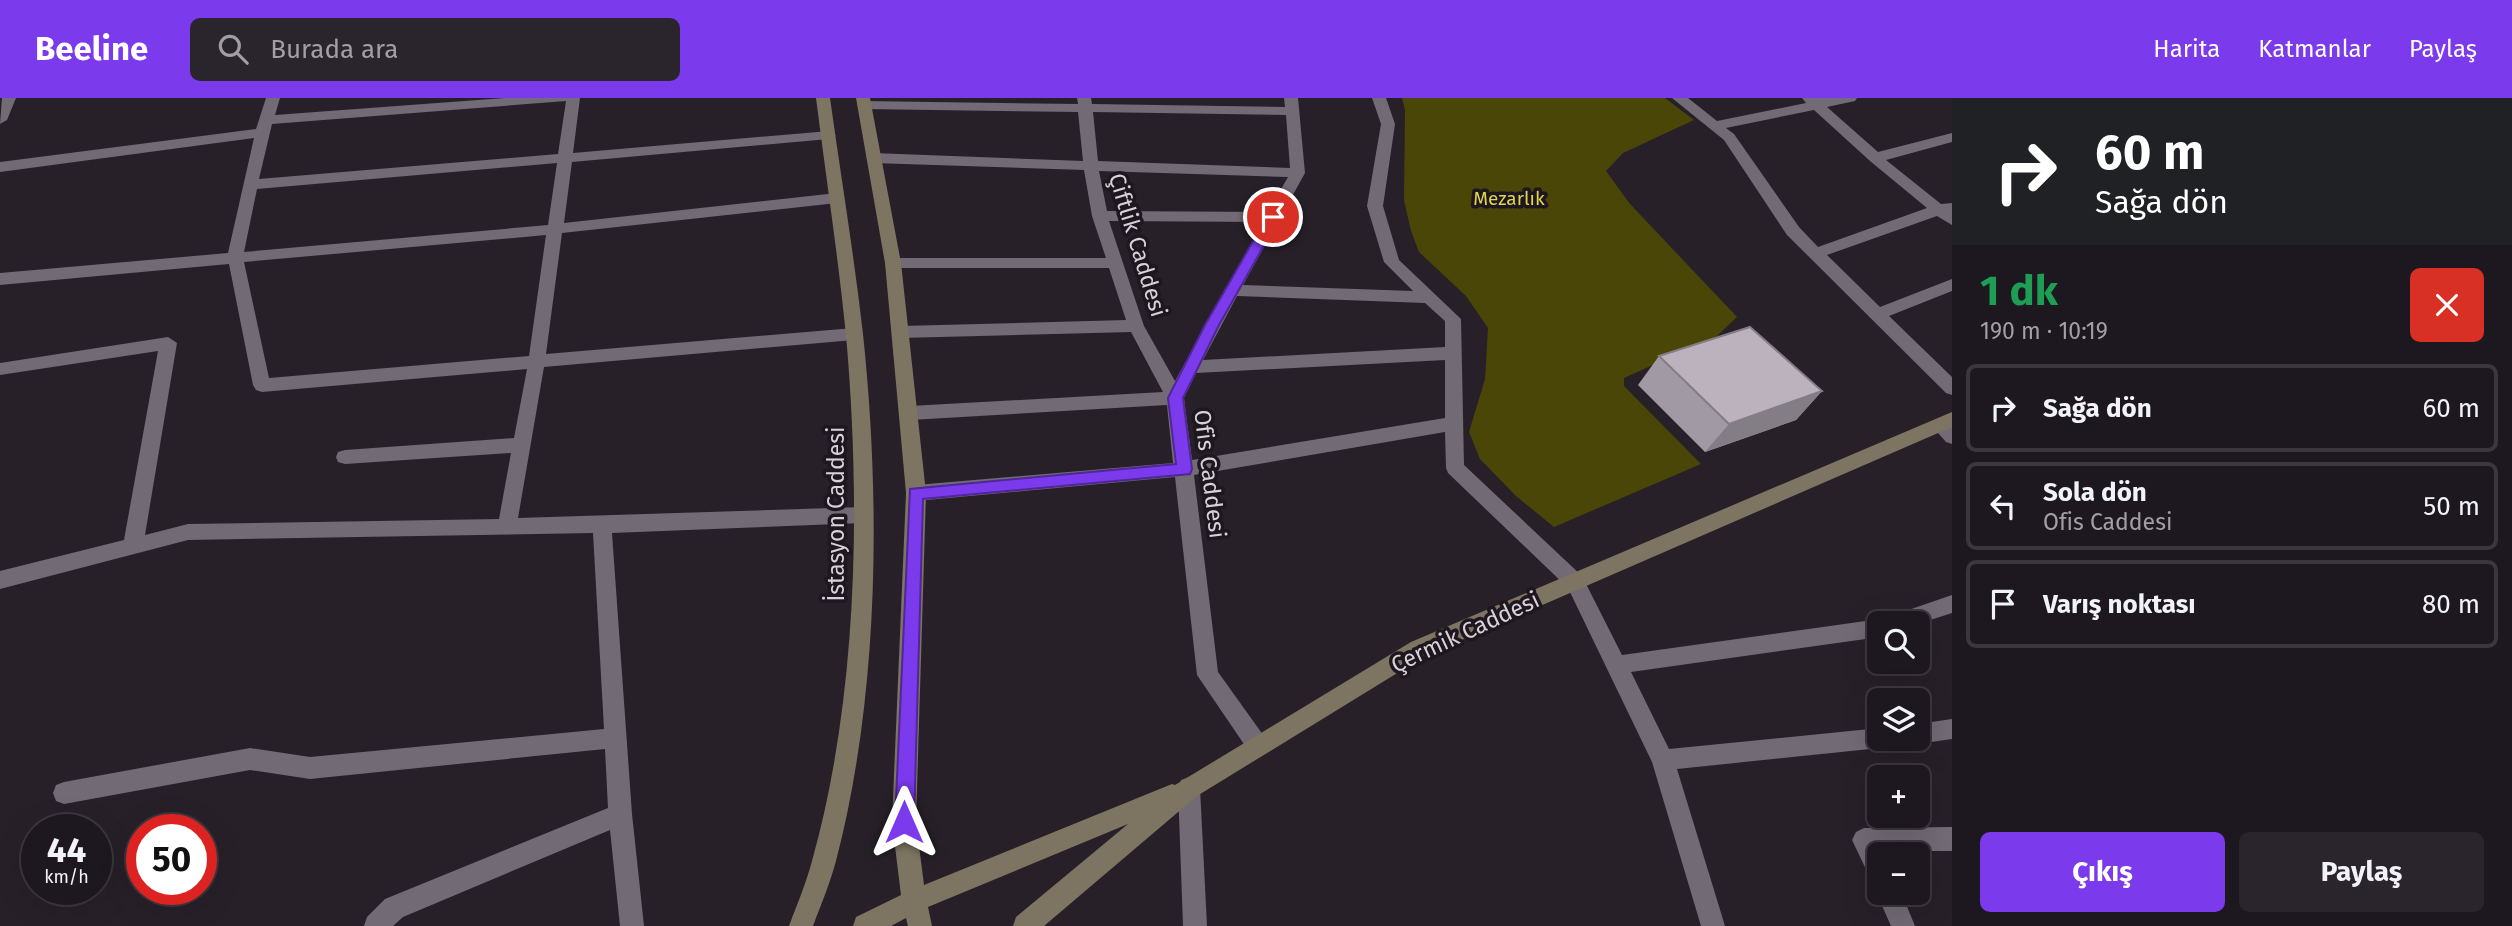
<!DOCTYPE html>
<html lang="tr">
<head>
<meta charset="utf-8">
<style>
  :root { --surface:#1d181f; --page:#2a252c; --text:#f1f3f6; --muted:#a0a0a4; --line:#3b373d; --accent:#7c3aed }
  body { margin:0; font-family:"Fira Sans",sans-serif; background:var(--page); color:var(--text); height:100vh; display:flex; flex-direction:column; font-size:26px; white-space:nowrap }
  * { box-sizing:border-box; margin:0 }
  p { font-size:23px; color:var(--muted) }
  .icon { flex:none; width:38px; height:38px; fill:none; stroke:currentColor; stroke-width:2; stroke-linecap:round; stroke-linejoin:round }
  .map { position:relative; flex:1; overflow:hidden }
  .side { display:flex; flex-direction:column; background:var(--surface); width:560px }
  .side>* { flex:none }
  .banner { background:#202124; color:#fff; overflow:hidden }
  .buttons { position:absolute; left:1867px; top:513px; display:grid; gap:14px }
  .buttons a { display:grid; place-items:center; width:63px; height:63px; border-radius:10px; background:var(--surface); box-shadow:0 7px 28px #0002,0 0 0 2px var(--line); font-size:35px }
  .speed { position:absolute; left:21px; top:716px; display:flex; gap:14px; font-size:35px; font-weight:700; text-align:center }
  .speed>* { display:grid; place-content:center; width:91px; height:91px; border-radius:50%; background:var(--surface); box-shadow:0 7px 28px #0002,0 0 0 2px var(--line); line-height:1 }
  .speed small { font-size:18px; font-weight:400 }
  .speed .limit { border:10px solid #d22; background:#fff; color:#111 }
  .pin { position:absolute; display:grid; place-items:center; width:60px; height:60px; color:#fff; margin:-30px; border:4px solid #fff; border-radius:50%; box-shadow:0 2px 7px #0007 }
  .me { position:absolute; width:77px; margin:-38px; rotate:0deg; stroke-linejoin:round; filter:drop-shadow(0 0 5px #0008) }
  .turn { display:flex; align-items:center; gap:24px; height:147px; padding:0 28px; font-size:32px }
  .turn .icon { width:91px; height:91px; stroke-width:2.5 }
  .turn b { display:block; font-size:49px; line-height:60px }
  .round { display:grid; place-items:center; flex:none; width:74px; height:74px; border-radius:10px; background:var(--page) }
  .summary { display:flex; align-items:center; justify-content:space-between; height:119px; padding:0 28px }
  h1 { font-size:42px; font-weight:700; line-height:52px; color:#1e9e55 }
  .cta { display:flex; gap:14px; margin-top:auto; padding:14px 28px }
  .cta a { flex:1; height:80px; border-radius:10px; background:var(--accent); color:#fff; font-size:28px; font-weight:700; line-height:80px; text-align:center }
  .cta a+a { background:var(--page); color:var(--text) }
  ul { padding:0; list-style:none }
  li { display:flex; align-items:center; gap:21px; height:88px; margin:0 14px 10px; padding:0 14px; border:4px solid var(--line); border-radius:10px }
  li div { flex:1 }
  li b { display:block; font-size:26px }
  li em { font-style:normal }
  header { display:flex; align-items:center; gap:42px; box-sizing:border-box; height:98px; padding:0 35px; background:var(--accent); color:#fff }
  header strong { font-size:33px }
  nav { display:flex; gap:38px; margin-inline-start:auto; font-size:24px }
  .search { width:490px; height:63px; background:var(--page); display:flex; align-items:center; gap:18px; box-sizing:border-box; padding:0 24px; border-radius:10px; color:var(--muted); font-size:26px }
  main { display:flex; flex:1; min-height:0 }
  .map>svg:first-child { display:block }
</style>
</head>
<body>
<header>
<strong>Beeline</strong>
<div class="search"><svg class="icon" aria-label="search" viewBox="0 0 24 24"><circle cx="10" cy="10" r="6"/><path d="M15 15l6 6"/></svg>Burada ara</div>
<nav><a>Harita</a><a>Katmanlar</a><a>Paylaş</a></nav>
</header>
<main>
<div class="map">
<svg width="1952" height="828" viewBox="0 0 1952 828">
  <rect width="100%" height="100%" fill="#272029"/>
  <path fill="#4a4607" d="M1402 0H1665L1694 22 1623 55 1606 73 1630 106 1737 219 1717 238 1624 280V288L1701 366 1554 429 1516 398 1480 361 1469 334 1485 281 1488 230 1466 198 1419 154 1411 133 1404 102 1405 12Z"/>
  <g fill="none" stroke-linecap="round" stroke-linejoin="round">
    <path fill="#726a75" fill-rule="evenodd" d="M2 0H16L7 22 0 26Z
      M266 0H280L275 17 505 0H580L573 55 829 33 836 37 829 41 572 64 564 125 837 95 845 100 837 105 562 135 546 256 854 230 862 236 854 242 544 269 518 420 863 409 870 411 873 417 870 423 863 425 612 435 632 716 644 828H620L610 732 403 819 393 828H364L367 819 385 801 608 710 605 651 310 681 250 672 64 706 56 703 53 695 56 687 64 684 250 650 310 659 604 631 593 435 188 442 0 491V473L124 442 158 253 0 277V265L168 239 177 245 145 437 188 426 499 421 511 355 345 366 338 364 336 359 338 354 345 352 514 340 527 271 262 294 256 292 253 287 229 166 0 187V175L228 155 254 40 0 74V64L256 31ZM566 3 558 56 259 81 272 26ZM557 65 548 127 244 154 257 91ZM546 137 529 258 269 280 244 164Z
      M1077 0H1091L1092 6 1285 9 1284 0H1298L1305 75 1243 187 1413 193 1384 164 1367 108 1381 26 1372 0H1386L1395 26 1383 108 1399 162 1461 221 1464 367 1582 478 1622 557 1880 521 1886 523 1888 519 1952 497V515L1918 526 1880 525V539L1631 574 1669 651 1880 630V640H1891L1888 647 1880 650 1677 671 1725 828H1701L1652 664 1568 490 1448 375 1446 370 1445 334 1194 377 1218 574 1266 641 1269 648 1266 655 1258 658 1250 655 1197 577 1175 379 916 403 909 400 906 395 909 390 916 387 1173 365 1167 307 910 322 904 320 901 315 904 310 910 308 1163 294 1131 234 901 240 893 234 901 228 1126 222 1109 170H893L885 165 893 160H1106L1092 118 1084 72 873 65 866 60 873 55 1083 63 1078 14 864 11 857 7 864 3 1078 6ZM1093 14 1286 17 1290 70 1098 63ZM1099 73 1288 79 1268 114 1107 113ZM1109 123 1263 124 1175 283 1144 228ZM1237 198 1425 205 1445 223V249L1203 262ZM1445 262V320L1192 362 1184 300 1196 275Z
      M1672 0H1688L1717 23 1806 5 1802 0H1857L1855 3 1827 9 1878 54 1952 35V44L1886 62 1941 106 1952 105V127L1937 118 1827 157 1880 209 1952 181V193L1889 218 1952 279V297L1946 295 1787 137 1724 42ZM1814 12 1870 63 1927 110 1818 149 1799 129 1734 36 1726 30Z
      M1952 621V641L1918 646 1910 643 1909 640H1918V626Z
      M1189 679 1197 682 1200 690 1207 828H1183L1178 690 1181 682Z
      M1952 729V753H1882L1883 756H1880V794H1901L1915 828H1891L1876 794 1879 787 1872 784 1852 742 1856 734 1864 730Z"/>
    <path fill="#726a75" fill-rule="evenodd" d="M1940 320 1952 328V346L1946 344 1931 327 1934 322Z"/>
    <path fill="#7d7561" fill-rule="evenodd" d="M816 0H830C841 79 854 157 863 236 881 405 879 598 836 763 830 785 821 807 813 828H789C797 807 806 785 812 763 858 599 861 406 846 237 838 158 826 79 816 0Z
      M856 0H870L901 165 926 395 916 724 924 787 1172 686 1175 687 1411 544 1952 314V329L1425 558 1197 698 1044 828H1013L1016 819 1128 726 928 809 932 828H908L906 820 891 828H853L856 819 901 797 892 724 906 395 885 165Z"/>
  </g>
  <path fill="#a199a3" d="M1659 258 1822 293 1796 322 1705 354 1638 287Z"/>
  <path fill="#837d85" d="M1822 293 1796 322 1705 354 1729 326Z"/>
  <path fill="#bbb2be" stroke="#837d85" stroke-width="2" d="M1750 229 1822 293 1729 326 1659 258Z"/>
  <path fill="#7c3aed" stroke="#51269a" stroke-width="2" d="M1273 115 1280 119 1219 227 1183 300 1192 371 1190 376 923 401 914 724 911 731 904 734 897 731 895 724 910 391 1176 366 1168 300 1205 227 1267 119Z"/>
  <g text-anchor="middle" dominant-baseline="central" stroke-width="7" stroke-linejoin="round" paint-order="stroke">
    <g font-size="19" fill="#dfd64d" stroke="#1e1720">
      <text x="1509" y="100">Mezarlık</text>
    </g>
    <g font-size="23" fill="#d7d2d8" stroke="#1e1720">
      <text transform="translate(1138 147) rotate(73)">Çiftlik Caddesi</text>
      <text transform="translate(1210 376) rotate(83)">Ofis Caddesi</text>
      <text transform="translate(836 416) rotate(-90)">İstasyon Caddesi</text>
      <text transform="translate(1465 534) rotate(-25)">Çermik Caddesi</text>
    </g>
  </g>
</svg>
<div class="buttons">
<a><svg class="icon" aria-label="search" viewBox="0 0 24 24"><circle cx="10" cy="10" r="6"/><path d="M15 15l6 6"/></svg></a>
<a><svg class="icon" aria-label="layers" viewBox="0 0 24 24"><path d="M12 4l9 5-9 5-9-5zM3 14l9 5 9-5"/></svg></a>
<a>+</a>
<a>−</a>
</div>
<div class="speed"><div>44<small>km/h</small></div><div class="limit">50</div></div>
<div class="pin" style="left:1273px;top:119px;background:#d93025"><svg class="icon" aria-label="arrive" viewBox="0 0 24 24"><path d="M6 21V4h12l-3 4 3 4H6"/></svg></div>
<svg class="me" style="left:904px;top:724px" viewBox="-20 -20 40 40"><path d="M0-17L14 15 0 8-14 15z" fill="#7c3aed" stroke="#fff" stroke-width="4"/></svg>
</div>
<section class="side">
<div class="banner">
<div class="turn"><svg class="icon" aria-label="right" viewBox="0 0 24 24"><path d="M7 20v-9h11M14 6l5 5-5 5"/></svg><div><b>60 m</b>Sağa dön</div></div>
</div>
<div class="summary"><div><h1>1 dk</h1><p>190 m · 10:19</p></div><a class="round" style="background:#d93025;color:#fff"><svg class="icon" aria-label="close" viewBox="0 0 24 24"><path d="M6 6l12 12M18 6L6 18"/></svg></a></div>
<ul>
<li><svg class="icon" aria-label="right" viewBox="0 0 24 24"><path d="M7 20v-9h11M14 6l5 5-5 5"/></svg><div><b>Sağa dön</b></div><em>60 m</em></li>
<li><svg class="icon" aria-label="left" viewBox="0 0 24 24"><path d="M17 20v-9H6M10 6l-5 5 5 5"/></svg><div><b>Sola dön</b><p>Ofis Caddesi</p></div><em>50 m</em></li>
<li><svg class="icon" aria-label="arrive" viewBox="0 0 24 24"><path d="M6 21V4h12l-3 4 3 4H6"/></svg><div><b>Varış noktası</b></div><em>80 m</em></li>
</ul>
<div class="cta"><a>Çıkış</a><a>Paylaş</a></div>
</section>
</main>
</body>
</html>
